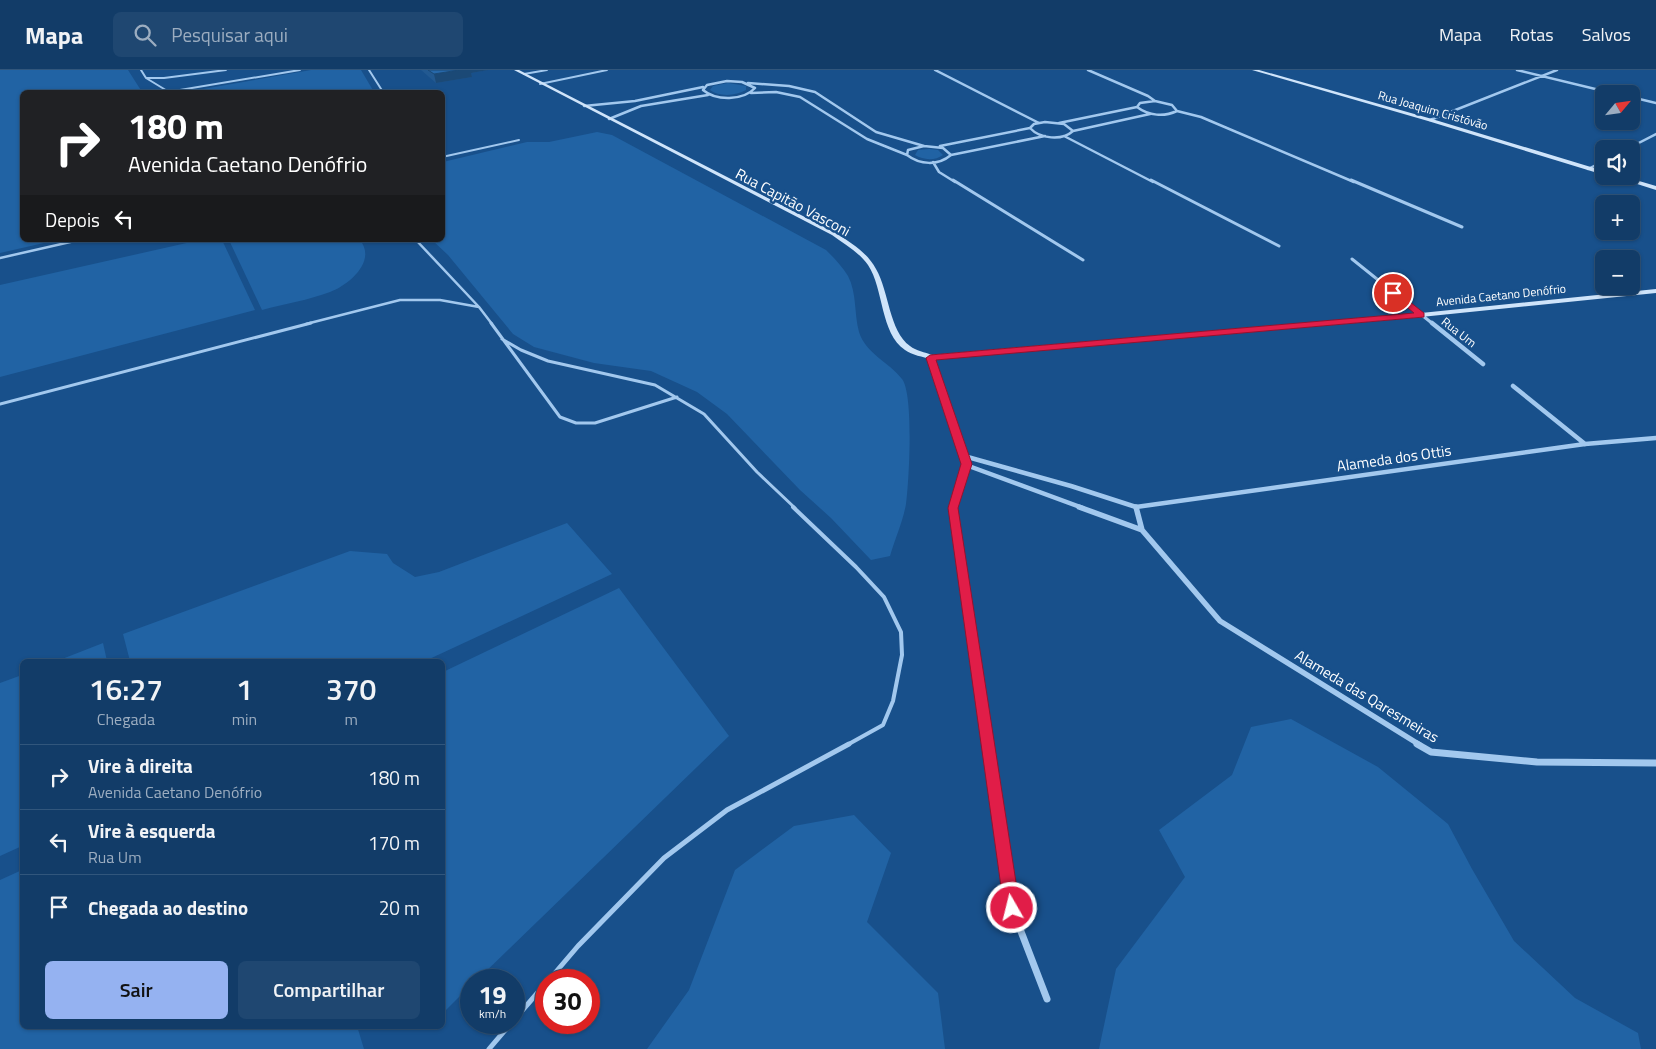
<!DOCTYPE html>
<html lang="pt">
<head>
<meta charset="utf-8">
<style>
  :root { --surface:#123c68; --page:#1f4771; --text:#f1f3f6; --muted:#9cadc0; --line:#31567c; --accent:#95b2f1 }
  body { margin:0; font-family:"Titillium Web",sans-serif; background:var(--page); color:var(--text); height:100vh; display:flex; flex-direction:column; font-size:19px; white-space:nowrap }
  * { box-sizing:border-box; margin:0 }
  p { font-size:16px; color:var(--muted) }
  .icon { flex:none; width:28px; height:28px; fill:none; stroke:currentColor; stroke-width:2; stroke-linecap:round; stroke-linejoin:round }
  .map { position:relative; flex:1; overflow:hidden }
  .panel { position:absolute; left:20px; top:589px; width:425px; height:370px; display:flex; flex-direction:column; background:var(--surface); border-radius:8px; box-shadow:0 1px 4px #0004,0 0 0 1px var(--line) }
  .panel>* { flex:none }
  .top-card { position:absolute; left:20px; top:20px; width:425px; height:152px; border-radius:8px; box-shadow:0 1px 4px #0004,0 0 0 1px var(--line); background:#202124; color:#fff; overflow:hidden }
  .needle { width:32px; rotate:61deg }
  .fabs { position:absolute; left:1595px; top:15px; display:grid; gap:10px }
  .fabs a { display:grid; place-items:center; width:45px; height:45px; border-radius:8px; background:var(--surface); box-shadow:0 1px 4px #0004,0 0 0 1px var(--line); font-size:25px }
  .speed { position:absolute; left:460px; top:899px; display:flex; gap:10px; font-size:25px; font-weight:700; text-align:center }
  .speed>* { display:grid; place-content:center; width:65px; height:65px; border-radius:50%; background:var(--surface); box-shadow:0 1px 4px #0004,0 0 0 1px var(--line); line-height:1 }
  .speed small { font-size:12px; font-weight:400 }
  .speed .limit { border:8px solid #d22; background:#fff; color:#111 }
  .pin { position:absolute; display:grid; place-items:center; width:42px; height:42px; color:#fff; margin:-21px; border:2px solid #fff; border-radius:50%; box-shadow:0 1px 5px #0007 }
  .me { position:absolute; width:55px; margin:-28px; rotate:352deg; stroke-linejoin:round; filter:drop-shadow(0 0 4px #0008) }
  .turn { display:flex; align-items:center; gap:18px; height:105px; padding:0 25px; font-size:22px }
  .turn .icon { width:65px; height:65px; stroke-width:2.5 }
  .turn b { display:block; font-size:35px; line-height:42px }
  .then { display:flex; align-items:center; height:48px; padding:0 25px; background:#0003; gap:10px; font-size:19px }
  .eta { display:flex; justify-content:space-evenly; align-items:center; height:85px; text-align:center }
  .eta b { font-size:30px; font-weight:600; line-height:35px }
  .cta { display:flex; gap:10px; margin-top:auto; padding:10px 25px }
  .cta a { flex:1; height:58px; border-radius:8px; background:var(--accent); color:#111; font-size:20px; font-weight:600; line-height:58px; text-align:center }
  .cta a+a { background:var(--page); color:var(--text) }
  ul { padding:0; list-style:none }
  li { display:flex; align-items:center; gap:15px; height:65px; padding:0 25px; border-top:1px solid var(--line) }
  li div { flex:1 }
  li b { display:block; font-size:19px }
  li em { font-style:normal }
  header { display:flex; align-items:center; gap:30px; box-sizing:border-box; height:70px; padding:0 25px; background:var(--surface); border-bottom:1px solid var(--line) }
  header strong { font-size:24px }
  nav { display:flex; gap:28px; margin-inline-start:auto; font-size:18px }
  .search { width:350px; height:45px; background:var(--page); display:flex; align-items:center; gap:12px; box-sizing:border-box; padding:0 18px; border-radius:8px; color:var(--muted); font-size:19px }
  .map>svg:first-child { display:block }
</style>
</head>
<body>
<header>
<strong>Mapa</strong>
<div class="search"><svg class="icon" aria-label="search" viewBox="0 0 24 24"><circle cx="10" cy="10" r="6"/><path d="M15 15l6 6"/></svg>Pesquisar aqui</div>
<nav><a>Mapa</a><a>Rotas</a><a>Salvos</a></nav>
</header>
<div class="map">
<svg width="1656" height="979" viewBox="0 0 1656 979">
  <rect width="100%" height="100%" fill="#18508b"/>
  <path fill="#2163a4" d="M0 0H128L142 22H22V170H57L0 183Z
    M311 0H361L374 22H194L203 19Z
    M728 13 746 16V20C736 26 719 27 710 20L713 16Z
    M597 62 612 65 826 180C834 188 842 196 848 206 857 223 854 244 859 262 866 284 889 292 902 309 914 324 909 413 906 434 903 451 895 469 890 486L871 490 831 448 800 420 727 344 697 322 651 301 594 293 534 277 513 264 448 185 432 170H442L443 92 527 72H549Z
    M930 79 938 80 943 85C935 91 923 90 915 85L918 80Z
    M200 170H222L255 240 0 307V215Z
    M229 170H360C377 191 349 215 330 222 309 230 284 234 262 240Z
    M567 453 612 504 425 591H130L123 564 350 481 387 484 393 493 415 507 439 502Z
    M619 518 729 666 477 910H471V915L443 943V602Z
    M103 573 107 591H57Z
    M22 605V776L0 786V613Z
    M1291 649 1378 697 1448 754 1472 799 1514 871 1575 928 1638 963 1641 979H1099L1116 899 1185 807 1159 760 1232 705 1251 657Z
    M854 745 891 783 867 852 938 923 945 979H647L689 920 735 800 794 756Z
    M22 800V956H357L364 979H0V810Z"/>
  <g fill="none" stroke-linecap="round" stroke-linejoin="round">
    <path stroke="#a2c8ee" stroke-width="2" d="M141 0 146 8 169 22
      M369 0 383 22
      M524 4 547 0
      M146 8H164L226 0
      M540 14 607 0
      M168 22 300 0
      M442 87 519 70"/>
    <path stroke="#a2c8ee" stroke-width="2.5" d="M416 170 479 237 492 254
      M0 188 79 170
      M306 254 400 230H440L479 237"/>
    <path stroke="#a2c8ee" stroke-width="3" d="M491 253 560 347 576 353H595L677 327
      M502 269 521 280 548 291 655 315 704 344 757 402 795 438
      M0 334 311 253"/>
    <path stroke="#a2c8ee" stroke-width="4" d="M793 437 856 497 884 527 901 562 902 585 893 631 883 655 847 675"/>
    <path stroke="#a2c8ee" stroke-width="5" d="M549 910 578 876 664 788 727 740 849 674
      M514 950 546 913
      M489 979 512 952"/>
    <path stroke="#a2c8ee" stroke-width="2.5" d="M935 0 1039 53
      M1088 0 1148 26 1155 31
      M1517 0 1616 24
      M727 11 742 12 755 18C743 31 716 31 703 20L707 15Z
      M748 13 789 16 815 22 876 62 924 76
      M751 23 776 22 800 27 867 69 907 85
      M1631 27 1656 33
      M1155 31 1172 35 1177 41C1164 47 1149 46 1137 37L1140 33Z
      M584 36 635 31 703 17
      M1177 41 1201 47 1354 112
      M609 49 641 36 708 25
      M1430 50 1557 0
      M1045 52 1064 54 1073 61C1062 71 1040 69 1030 58L1034 54Z
      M1059 53 1137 37
      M1073 61 1150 44
      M1064 66 1153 112
      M924 76 943 78 951 85C938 96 920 95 907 85L908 80Z
      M940 76 1030 58
      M1627 79 1656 64
      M951 85 1045 66
      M933 92 939 102 955 112
      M1588 99 1604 91"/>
    <path stroke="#a2c8ee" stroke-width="3" d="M953 110 1083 190
      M1151 110 1279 176
      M1351 110 1462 157
      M1352 189 1433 254"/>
    <path stroke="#a2c8ee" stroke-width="4.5" d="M1432 253 1483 294
      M931 287 966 395 953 438
      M1513 316 1585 374
      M964 386 1071 416 1136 437 1585 374 1656 368
      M966 395 1083 438"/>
    <path stroke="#a2c8ee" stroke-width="5.5" d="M953 437 988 675
      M1079 437 1142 460
      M1136 437 1142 460 1220 551 1420 675"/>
    <path stroke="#a2c8ee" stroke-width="7" d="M988 674 1012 838 1047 929
      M1417 674 1431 682 1537 692 1656 693"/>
    <path fill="#cfe4fa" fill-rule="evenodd" d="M514 0H519L836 163C851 173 867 182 876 199 889 221 889 261 910 276 916 281 925 282 932 285L1421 243 1656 219V223L1421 247 931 289C923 287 912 285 905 280 880 263 884 219 868 195 859 182 844 174 832 165Z
      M1252 0H1259L1432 49 1604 101V105L1428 51Z
      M1612 106H1622L1656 116V120Z"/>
  </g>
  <path fill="#225991" d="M421 0H488L471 3 472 7 436 13Z"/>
  <path fill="#1b4976" d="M459 0H488L471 3 472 7 436 13 434 4Z"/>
  <path fill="#2768a9" stroke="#1b4976" d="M428 0H459L434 4Z"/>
  <path fill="#e11d48" stroke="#92132f" d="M1391 221H1396L1424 243V247L936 290 972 394 958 438 1020 838 1018 843 1012 845 1006 843 1004 838 948 438 961 394 926 288 930 285 1414 243 1391 224Z"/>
  <g text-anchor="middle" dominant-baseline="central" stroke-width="5" stroke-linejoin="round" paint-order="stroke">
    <g font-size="12" fill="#fff" stroke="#18508b">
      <text transform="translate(1433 40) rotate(16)">Rua Joaquim Cristóvão</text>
      <text transform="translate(1501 225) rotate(-6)">Avenida Caetano Denófrio</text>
      <text transform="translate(1459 262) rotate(38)">Rua Um</text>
    </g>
    <g font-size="15" fill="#fff" stroke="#18508b">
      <text transform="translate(793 132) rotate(28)">Rua Capitão Vasconi</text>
      <text transform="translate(1394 388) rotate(-8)">Alameda dos Ottis</text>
      <text transform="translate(1367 626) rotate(31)">Alameda das Qaresmeiras</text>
    </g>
  </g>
</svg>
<div class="fabs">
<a><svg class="needle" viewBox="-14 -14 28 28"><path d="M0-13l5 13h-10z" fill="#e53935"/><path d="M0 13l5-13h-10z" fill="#9cadc0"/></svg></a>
<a><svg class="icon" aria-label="sound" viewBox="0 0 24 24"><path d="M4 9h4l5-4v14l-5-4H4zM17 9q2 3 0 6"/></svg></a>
<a>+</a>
<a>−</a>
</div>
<div class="speed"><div>19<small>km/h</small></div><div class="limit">30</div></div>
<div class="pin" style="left:1393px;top:223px;background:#d93025"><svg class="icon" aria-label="arrive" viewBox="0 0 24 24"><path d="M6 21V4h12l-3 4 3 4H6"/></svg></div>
<svg class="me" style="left:1012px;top:838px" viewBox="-20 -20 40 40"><circle r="17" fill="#e11d48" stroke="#fff" stroke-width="3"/><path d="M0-11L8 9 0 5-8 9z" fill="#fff"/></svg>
<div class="top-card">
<div class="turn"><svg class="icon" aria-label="right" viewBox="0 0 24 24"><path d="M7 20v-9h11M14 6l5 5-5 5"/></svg><div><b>180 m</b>Avenida Caetano Denófrio</div></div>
<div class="then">Depois<svg class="icon" aria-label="left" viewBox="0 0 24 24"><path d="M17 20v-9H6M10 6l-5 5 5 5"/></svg></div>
</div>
<section class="panel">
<div class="eta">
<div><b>16:27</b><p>Chegada</p></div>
<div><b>1</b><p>min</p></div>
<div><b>370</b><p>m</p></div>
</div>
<ul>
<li><svg class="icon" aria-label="right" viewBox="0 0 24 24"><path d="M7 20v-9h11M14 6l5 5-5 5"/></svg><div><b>Vire à direita</b><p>Avenida Caetano Denófrio</p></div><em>180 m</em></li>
<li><svg class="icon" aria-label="left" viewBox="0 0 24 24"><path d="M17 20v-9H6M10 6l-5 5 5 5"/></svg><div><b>Vire à esquerda</b><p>Rua Um</p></div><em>170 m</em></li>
<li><svg class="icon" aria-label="arrive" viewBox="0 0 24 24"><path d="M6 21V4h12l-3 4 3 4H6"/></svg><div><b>Chegada ao destino</b></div><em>20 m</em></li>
</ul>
<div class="cta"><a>Sair</a><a>Compartilhar</a></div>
</section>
</div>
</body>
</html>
